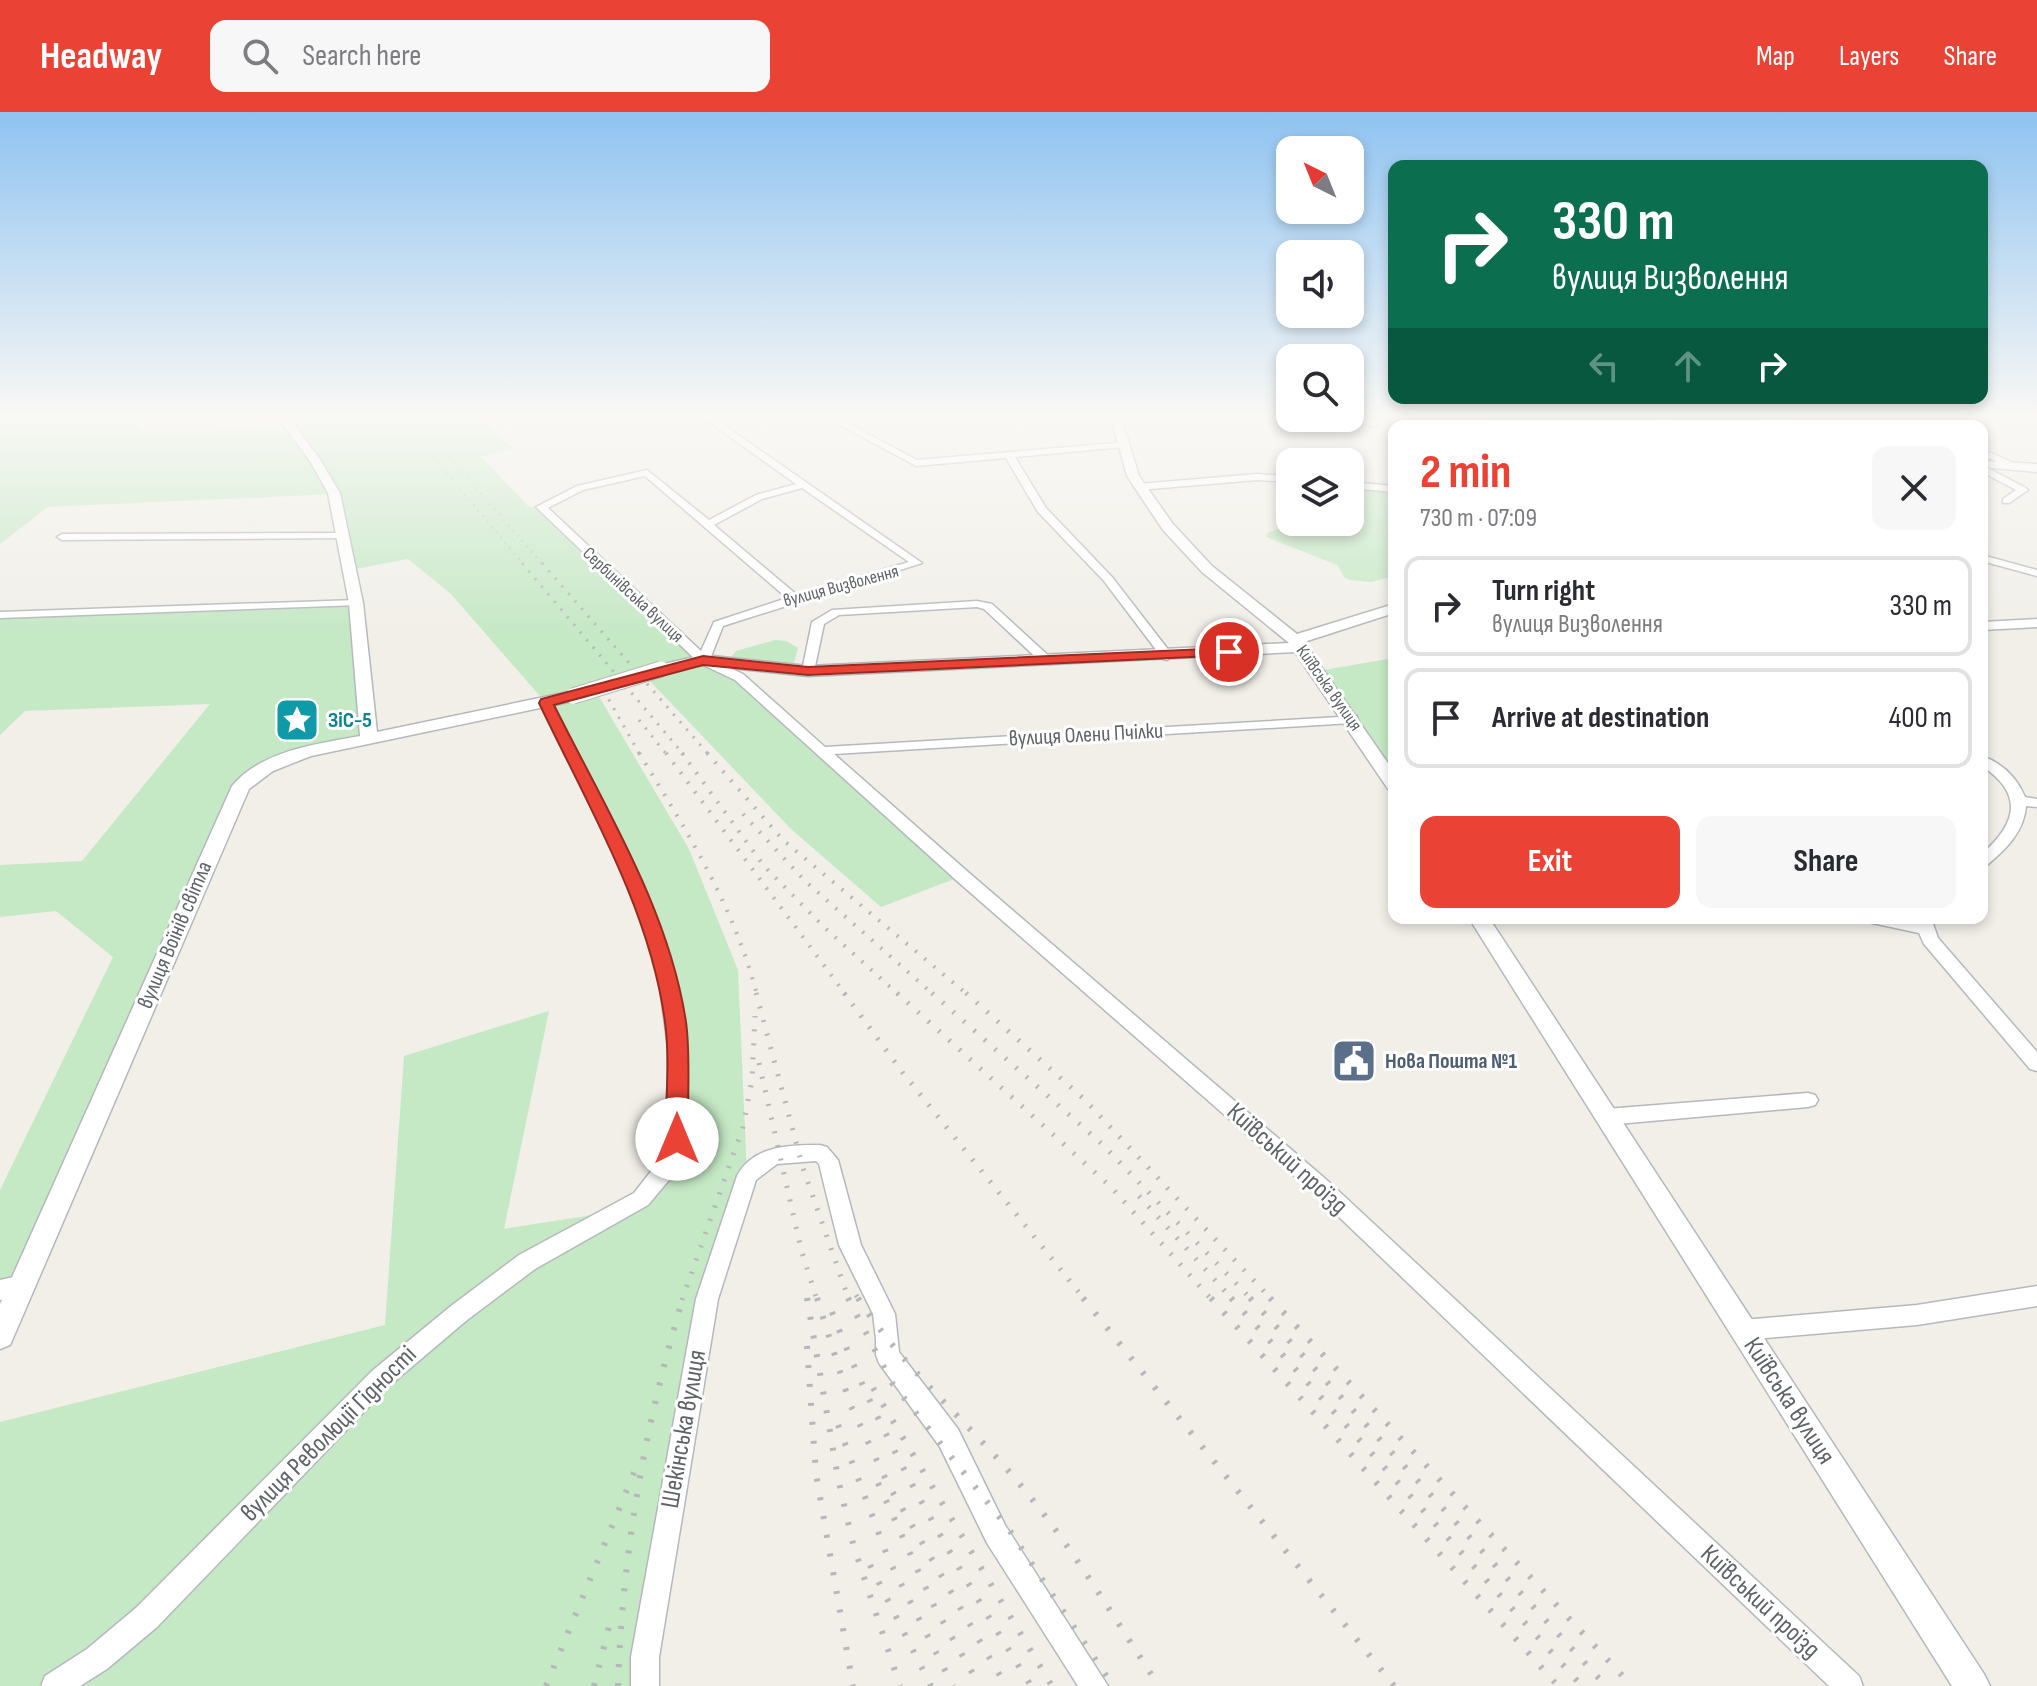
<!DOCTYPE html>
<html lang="en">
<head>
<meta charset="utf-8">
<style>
  :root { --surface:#fff; --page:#f7f7f7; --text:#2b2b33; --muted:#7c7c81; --line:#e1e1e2; --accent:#ea4335 }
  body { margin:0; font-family:"Sofia Sans Condensed",sans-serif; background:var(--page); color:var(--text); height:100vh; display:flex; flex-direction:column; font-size:30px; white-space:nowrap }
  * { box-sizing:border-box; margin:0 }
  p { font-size:26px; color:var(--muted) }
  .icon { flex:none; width:44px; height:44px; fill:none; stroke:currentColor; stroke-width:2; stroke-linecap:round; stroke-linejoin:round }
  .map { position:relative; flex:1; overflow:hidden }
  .panel { position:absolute; left:1388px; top:308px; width:600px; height:504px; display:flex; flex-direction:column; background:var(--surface); border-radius:16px; box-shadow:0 4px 12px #0003 }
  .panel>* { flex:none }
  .banner { position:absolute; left:1388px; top:48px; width:600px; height:244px; border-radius:16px; box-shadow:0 4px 12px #0003; background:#0b6e4f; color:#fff; overflow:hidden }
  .needle { width:52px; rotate:317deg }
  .controls { position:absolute; left:1276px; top:24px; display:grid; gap:16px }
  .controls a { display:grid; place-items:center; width:88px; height:88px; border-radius:16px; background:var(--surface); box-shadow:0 4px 12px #0003; font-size:40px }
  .pin { position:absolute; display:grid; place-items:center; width:68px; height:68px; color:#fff; margin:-34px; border:4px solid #fff; border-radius:50%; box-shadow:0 2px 8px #0007 }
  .me { position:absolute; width:88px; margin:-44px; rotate:0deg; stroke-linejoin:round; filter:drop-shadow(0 0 6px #0008) }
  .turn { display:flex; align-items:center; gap:28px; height:168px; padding:0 32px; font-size:36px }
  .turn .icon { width:104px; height:104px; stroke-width:2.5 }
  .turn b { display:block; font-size:56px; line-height:68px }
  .lanes { display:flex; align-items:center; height:76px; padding:0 32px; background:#0003; justify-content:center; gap:40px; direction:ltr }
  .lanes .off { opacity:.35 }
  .round { display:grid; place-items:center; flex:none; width:84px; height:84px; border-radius:16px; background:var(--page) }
  .overview { display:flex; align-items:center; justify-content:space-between; height:136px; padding:0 32px }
  h1 { font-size:48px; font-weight:700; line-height:60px; color:var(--accent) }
  .action { display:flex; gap:16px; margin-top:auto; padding:16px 32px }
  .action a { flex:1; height:92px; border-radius:16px; background:var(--accent); color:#fff; font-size:32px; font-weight:700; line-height:92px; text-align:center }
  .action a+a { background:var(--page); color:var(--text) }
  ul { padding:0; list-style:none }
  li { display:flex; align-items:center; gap:24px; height:100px; margin:0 16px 12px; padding:0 16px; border:4px solid var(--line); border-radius:16px }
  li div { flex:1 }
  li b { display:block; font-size:30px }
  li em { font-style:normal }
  header { display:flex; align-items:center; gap:48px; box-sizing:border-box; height:112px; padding:0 40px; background:var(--accent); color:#fff }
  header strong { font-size:38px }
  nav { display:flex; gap:44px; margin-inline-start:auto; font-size:28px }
  .search { width:560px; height:72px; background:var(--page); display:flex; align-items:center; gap:20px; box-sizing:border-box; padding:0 28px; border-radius:16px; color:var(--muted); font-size:30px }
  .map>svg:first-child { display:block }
</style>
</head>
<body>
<header>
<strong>Headway</strong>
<div class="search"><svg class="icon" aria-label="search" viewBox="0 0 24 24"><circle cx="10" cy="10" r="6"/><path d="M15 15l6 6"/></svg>Search here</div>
<nav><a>Map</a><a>Layers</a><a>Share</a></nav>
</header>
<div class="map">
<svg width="2037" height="1574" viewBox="0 0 2037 1574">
  <rect width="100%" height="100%" fill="#f1efe8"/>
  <path fill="#c5e8c5" d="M0 302H163L142 307 137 313 143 321 290 316 280 302H476L513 337 481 345 529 395H541L703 548 721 555 962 764 881 795 791 717 648 567 598 583 689 737 738 858 747 1064 707 1187 645 1574H0V1310L385 1213 404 944 549 899 504 1117 624 1098 663 1062 677 927 656 829 546 591 451 482 408 447 350 458 334 382 48 395 0 432Z
    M1502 302H1797L1720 314 1664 306 1620 314H1459L1454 311 1492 308Z
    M1359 374 1384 376 1394 384V464L1371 470 1351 468 1345 466 1337 453 1266 425 1268 420 1307 410H1350V383Z
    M356 491 369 626 321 636 256 662 0 1224V1078L113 845 56 799 0 805V753L82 749 210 592 25 599 0 623V503Z
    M775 528 786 529 798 536 792 558 736 551 732 544 736 539Z
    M1394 546V673L1318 559Z"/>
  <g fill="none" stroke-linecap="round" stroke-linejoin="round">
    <g stroke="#b5b8bc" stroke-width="3">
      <path id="minor" d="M698 302H708L922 451 723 514 710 547 743 562 825 635 1357 604V610L1352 611 834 642 968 760 1329 1070 1859 1564 1863 1574H1829L1315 1082 956 768 735 568 699 551 536 395 577 374 647 358 709 408 756 383 796 372ZM645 364 787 486 714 510 701 539 548 396 583 378ZM802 376 909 450 797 483 714 413 762 387Z
        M820 302H831L917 348 1126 330V334L1123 335 1015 345 1046 396 1112 465 1173 544 1167 548 1163 547 1104 469 1038 400 1006 346 916 354Z
        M1350 302 1377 310 1378 312 1374 315 1347 306H1350Z
        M1982 337 2016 352 2018 354 2010 356 1982 343Z
        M1982 353 2026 376 2028 378 2009 391H2003V387L2016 378 1982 360Z
        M1257 362 1290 364V370L1257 368 1139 378 1134 375 1139 372Z
        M1350 370 1394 374V380L1350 376Z
        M343 421 347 422V426L62 428 57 425 62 422Z
        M1982 443 2037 458V464L1982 449Z
        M356 488 362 491 360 493 0 506V500Z
        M977 489 992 492 1051 546V552H1043L984 497 977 495 839 503 824 512 814 559 808 563 802 559 812 510 832 498Z
        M2037 507V515L1982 518V510Z
        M546 587 552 591 631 746 664 826 676 868 686 927V1009L683 1037 669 1068 648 1093 535 1157 467 1208 388 1275 157 1515 107 1557 80 1574H41L45 1564 87 1537 137 1495 372 1259 451 1194 519 1143 634 1081 659 1049 667 1009 668 935 659 868 648 826 616 746 540 591Z
        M1982 644C2002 651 2017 666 2025 685L2037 687V695L2026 694C2024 720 2006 737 1987 753L1982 755V742C2017 711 2024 682 1982 654Z
        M1864 806H1901L1916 809 1915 806H1931L1938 826 2037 940V959L2030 957 1924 832 1919 821 1872 811Z
        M1808 981 1815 983 1818 988 1815 993 1808 995 1606 1013 1599 1010 1596 1005 1599 1000 1606 997Z
        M820 1033 827 1035 838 1048 861 1133 895 1202 899 1240 958 1317 1005 1413 1108 1574H1078L987 1431 940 1335 879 1251 876 1243V1227L873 1202 839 1133 819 1052 816 1049 777 1052 756 1068 718 1187 659 1545V1574H631V1545L696 1187 737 1064C753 1033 790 1033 820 1033Z
        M22 1163 30 1166 33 1173 30 1180 0 1188V1168Z
        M2037 1174V1194L1917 1213 1743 1228 1735 1225 1732 1218 1735 1211 1743 1208 1917 1193Z"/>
    </g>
    <g stroke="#b5b8bc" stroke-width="3">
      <path id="tertiary" d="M275 302H286L319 346 340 381 363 491 377 620 573 579 581 584 573 589 311 644 273 659 249 677 14 1224 10 1233 0 1237V1192L232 674C262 638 318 632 360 624L349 491 328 381 310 349Z
        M1110 302H1120L1139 364 1173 412 1212 454 1297 522 1394 492V501L1304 530 1394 660V678L1388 677 1295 540 808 564 703 553 661 562 653 557 655 554 703 543 808 554 1289 531 1202 460 1163 418 1127 364Z
        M1982 349 2037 352V360L1982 355Z
        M1469 806H1489L1984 1562 1990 1574H1952Z"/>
    </g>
    <use href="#minor" fill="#fff" fill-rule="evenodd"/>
    <use href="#tertiary" fill="#fff" fill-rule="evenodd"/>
    <path stroke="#b6b7b8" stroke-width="2" stroke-dasharray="1 6" stroke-linecap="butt" d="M381 302 402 326
      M397 302 524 453
      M412 302 543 453
      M0 314 26 302"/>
    <path stroke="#b6b7b8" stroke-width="3" stroke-dasharray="2 8" stroke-linecap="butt" d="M522 451 684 643
      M542 451 709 643
      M599 570 640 643
      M639 608 667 643"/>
    <path stroke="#b6b7b8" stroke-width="4" stroke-dasharray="2 10" stroke-linecap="butt" d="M639 641C687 719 734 794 757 883
      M666 641 846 883
      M682 641 764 754 825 816 899 883
      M707 641 783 728 968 883
      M743 702 804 768 934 883"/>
    <path stroke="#b6b7b8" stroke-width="5" stroke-dasharray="2 12" stroke-linecap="butt" d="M756 881 803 1056 849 1188
      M844 881 903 961 1085 1188
      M897 881 1111 1075 1212 1188
      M932 881 1102 1032 1252 1188
      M966 881 1085 988 1272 1188
      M759 951 801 1137 817 1188
      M1139 1084 1233 1188
      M856 1183 859 1188
      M682 1188 743 1015 752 968 755 904"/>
    <path stroke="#b6b7b8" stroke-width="6" stroke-dasharray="3 16" stroke-linecap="butt" d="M807 1186 838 1366 853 1432 900 1574
      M817 1186 850 1292 889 1374 1006 1574
      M848 1186 892 1271 1008 1416 1113 1574
      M858 1186C902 1255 965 1307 1017 1369 1071 1432 1113 1505 1159 1574
      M1083 1186 1394 1574
      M1211 1186 1558 1574
      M1231 1186 1582 1574
      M1250 1186 1606 1574
      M1270 1186 1632 1574
      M832 1200C883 1333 956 1453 1031 1574
      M807 1234 816 1362 853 1574
      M873 1276 1052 1574
      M838 1313 888 1446 953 1574
      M878 1371 935 1496 980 1574
      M870 1453 931 1574
      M546 1574 636 1356
      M594 1574 612 1503
      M618 1574C622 1443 645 1312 683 1186"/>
    <g stroke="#b5b8bc" stroke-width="17" stroke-linecap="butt">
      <path id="tertiary-bridge" d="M573 584 661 557"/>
    </g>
    <use href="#tertiary-bridge" stroke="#fff" stroke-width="15"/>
  </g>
  <linearGradient id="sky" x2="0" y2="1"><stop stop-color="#8fc3f1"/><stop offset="0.58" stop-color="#f9f8f5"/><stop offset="1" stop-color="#f9f8f5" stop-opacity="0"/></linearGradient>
  <rect width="2037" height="523" fill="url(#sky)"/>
  <path fill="#ea4335" stroke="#982c22" stroke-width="2" d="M1229 536 1234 537V543L808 563 703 553 554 593C604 694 669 797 686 910 691 947 687 989 688 1027L685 1033 677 1036 669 1033 665 1027C666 989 670 947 665 910 650 797 587 692 539 591L541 587 703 544 808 555Z"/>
  <defs>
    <g id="sight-square" transform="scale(2.3)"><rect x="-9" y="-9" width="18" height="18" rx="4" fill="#0f9aa8" stroke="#fff"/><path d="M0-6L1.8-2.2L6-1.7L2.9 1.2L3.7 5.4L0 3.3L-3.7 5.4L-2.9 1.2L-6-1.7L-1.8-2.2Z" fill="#fff"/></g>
    <g id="civic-square" transform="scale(2.3)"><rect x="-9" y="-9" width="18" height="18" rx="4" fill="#5c6f8a" stroke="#fff"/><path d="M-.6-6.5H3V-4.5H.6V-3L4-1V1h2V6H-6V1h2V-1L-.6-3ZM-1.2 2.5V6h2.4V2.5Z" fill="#fff"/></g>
  </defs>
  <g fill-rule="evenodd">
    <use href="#sight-square" x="297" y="608"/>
    <use href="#civic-square" x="1354" y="949"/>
  </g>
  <g text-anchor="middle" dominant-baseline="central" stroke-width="6" stroke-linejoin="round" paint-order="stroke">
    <g font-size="18" fill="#5f6368" stroke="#fff">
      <text transform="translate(841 474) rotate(-15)">вулиця Визволення</text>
      <text transform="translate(633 483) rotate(43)">Сербинівська вулиця</text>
      <text transform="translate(1329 576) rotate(55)">Київська вулиця</text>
    </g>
    <g font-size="22" font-weight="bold" fill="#0d838f" stroke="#fff" text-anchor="start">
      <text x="328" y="608">ЗіС-5</text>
    </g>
    <g font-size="22" fill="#5f6368" stroke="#fff">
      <text transform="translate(1086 623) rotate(-3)">вулиця Олени Пчілки</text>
      <text transform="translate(175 823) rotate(-67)">вулиця Воїнів світла</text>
    </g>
    <g font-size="22" font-weight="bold" fill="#4e5e75" stroke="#fff" text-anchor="start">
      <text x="1385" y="949">Нова Пошта №1</text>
    </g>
    <g font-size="26" fill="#5f6368" stroke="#fff">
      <text transform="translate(1287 1047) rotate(42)">Київський проїзд</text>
      <text transform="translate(1789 1289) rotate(57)">Київська вулиця</text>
      <text transform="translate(684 1317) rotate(-80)">Шекінська вулиця</text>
      <text transform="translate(329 1322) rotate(-45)">вулиця Революції Гідності</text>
      <text transform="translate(1760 1490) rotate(43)">Київський проїзд</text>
    </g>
  </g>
</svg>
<div class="controls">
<a><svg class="needle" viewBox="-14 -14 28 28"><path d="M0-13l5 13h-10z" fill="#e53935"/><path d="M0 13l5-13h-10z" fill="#7c7c81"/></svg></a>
<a><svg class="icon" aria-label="sound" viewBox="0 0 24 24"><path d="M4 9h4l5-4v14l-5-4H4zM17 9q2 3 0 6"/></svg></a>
<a><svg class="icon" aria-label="search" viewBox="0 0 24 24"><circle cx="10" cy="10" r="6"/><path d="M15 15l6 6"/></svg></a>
<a><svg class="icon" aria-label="layers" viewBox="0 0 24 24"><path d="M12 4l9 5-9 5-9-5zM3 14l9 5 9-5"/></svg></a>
</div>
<div class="pin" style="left:1229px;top:540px;background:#d93025"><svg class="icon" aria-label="arrive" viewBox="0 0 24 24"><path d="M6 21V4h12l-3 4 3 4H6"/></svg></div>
<svg class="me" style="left:677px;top:1027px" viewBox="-20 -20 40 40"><circle r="19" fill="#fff"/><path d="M0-13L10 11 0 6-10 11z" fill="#ea4335"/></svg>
<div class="banner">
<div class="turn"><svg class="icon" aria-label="right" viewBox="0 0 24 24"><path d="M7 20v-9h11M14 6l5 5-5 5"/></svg><div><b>330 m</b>вулиця Визволення</div></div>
<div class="lanes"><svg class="icon off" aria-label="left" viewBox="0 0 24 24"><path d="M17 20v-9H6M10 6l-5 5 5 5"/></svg><svg class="icon off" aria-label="ahead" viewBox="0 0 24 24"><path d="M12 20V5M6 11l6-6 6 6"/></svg><svg class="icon" aria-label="right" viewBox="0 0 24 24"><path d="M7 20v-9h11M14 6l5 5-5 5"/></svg></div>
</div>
<section class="panel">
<div class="overview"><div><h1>2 min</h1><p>730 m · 07:09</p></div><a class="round"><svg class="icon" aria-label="close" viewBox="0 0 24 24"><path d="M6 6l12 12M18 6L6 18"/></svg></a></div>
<ul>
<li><svg class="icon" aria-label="right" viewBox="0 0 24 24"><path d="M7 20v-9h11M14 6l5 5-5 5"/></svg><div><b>Turn right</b><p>вулиця Визволення</p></div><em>330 m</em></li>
<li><svg class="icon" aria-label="arrive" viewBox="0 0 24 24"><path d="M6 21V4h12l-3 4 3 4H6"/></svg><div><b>Arrive at destination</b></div><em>400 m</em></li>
</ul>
<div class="action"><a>Exit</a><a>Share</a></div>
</section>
</div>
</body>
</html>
